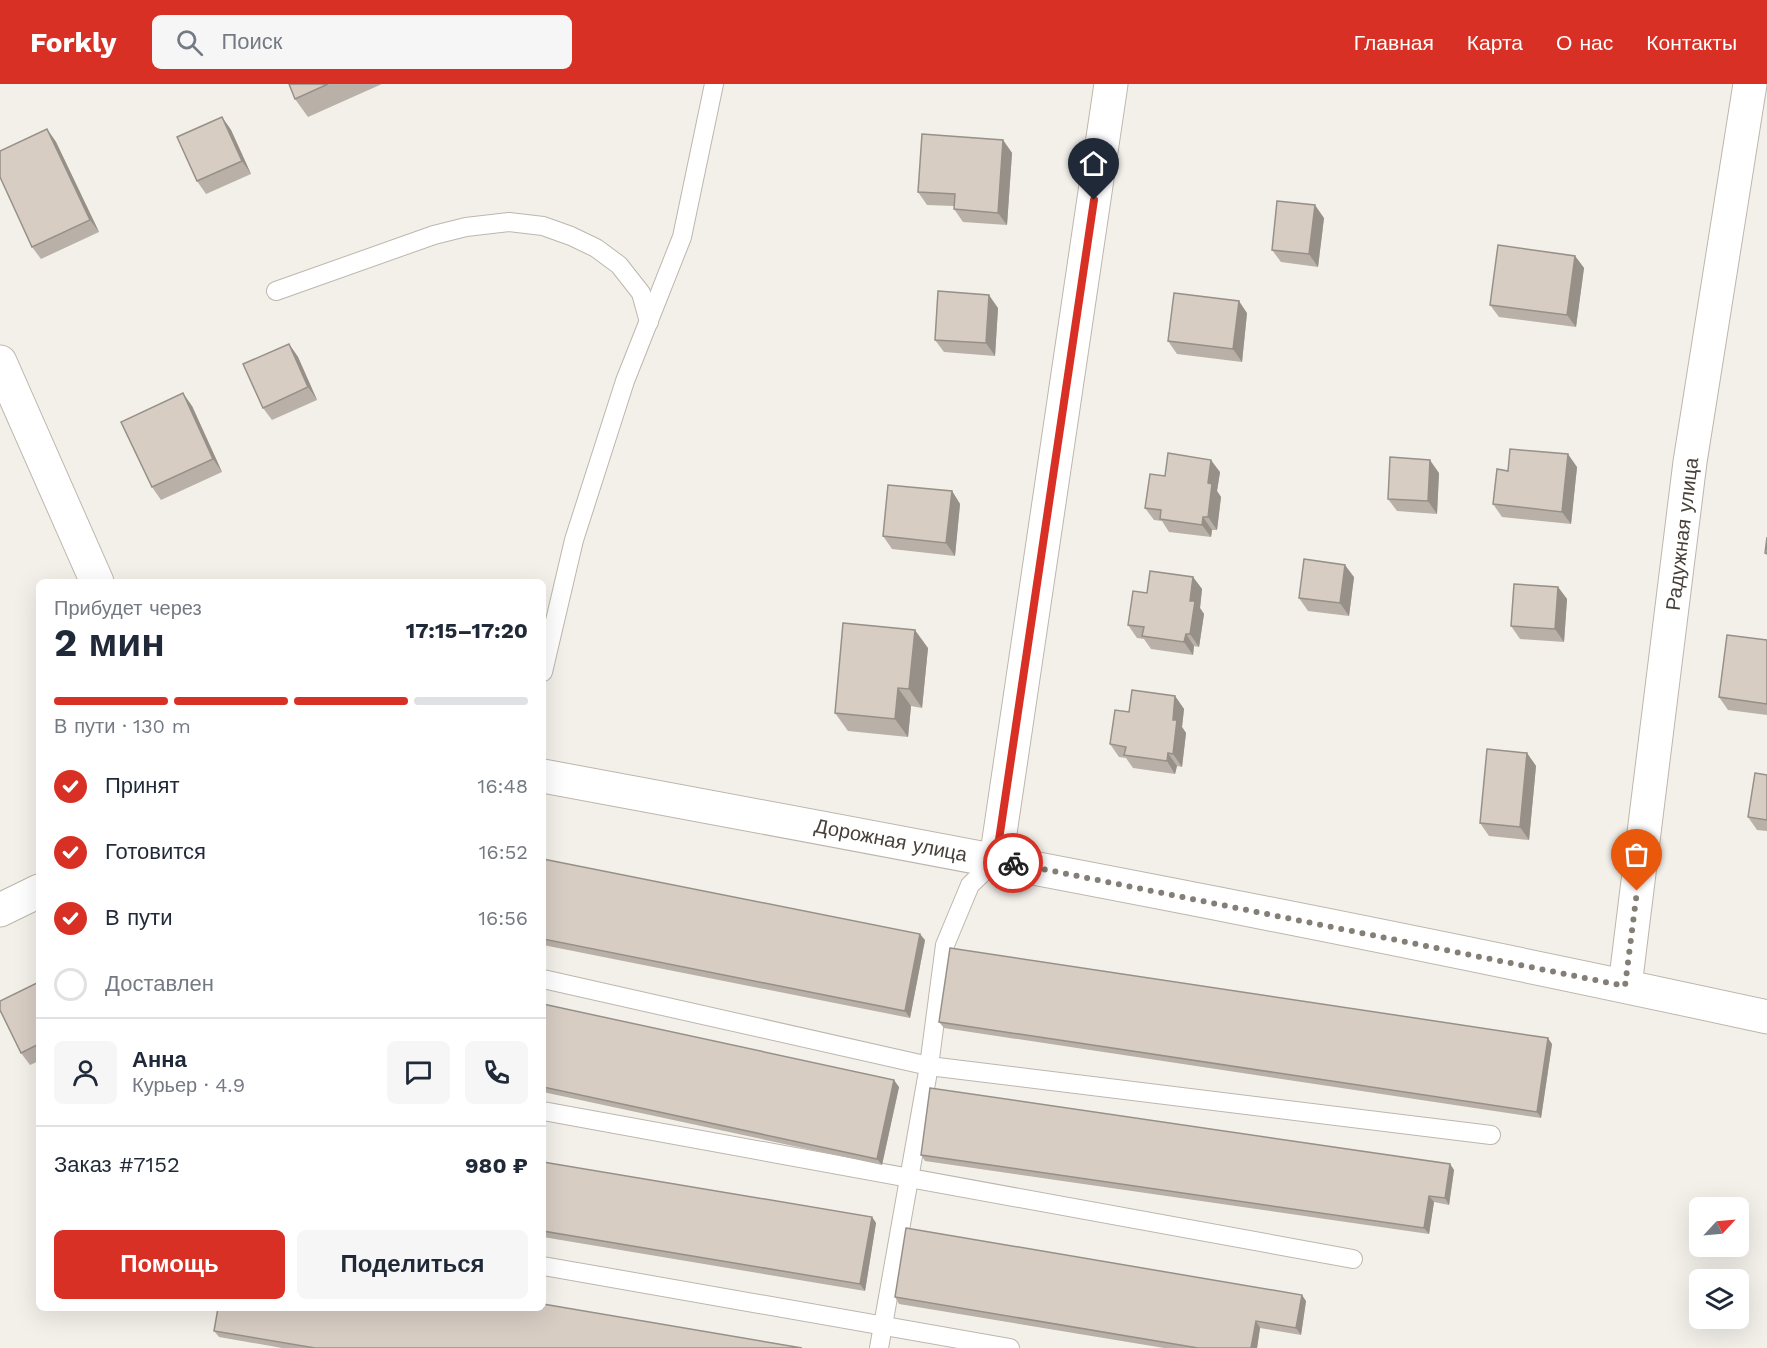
<!DOCTYPE html>
<html lang="ru">
<head>
<meta charset="utf-8">
<style>
	:root { --surface:#fff; --page:#f6f6f7; --text:#1f2937; --muted:#747a83; --line:#e0e1e3; --accent:#d93025 }
	body { margin:0; font-family:"Work Sans",sans-serif; background:var(--page); color:var(--text); height:100vh; display:flex; flex-direction:column; font-size:22px; white-space:nowrap }
	* { box-sizing:border-box; margin:0 }
	p { font-size:20px; color:var(--muted) }
	.icon { flex:none; width:33px; height:33px; fill:none; stroke:currentColor; stroke-width:2; stroke-linecap:round; stroke-linejoin:round }
	.map { position:relative; flex:1; overflow:hidden }
	.details { position:absolute; left:36px; top:495px; width:510px; height:732px; display:flex; flex-direction:column; background:var(--surface); border-radius:9px; box-shadow:0 6px 24px #0002 }
	.details>* { flex:none }
	.needle { width:39px; rotate:64deg }
	.fabs { position:absolute; left:1689px; top:1113px; display:grid; gap:12px }
	.fabs a { display:grid; place-items:center; width:60px; height:60px; border-radius:9px; background:var(--surface); box-shadow:0 6px 24px #0002; font-size:30px }
	.pin { position:absolute; display:grid; place-items:center; width:51px; height:51px; color:#fff; margin:-62px -26px; border-radius:50% 50% 50% 0; rotate:-45deg; box-shadow:0 0 6px #0007 }
	.pin .icon { rotate:45deg }
	.courier { position:absolute; display:grid; place-items:center; width:60px; height:60px; margin:-30px; border:4px solid #d93025; border-radius:50%; background:#fff; color:#222; box-shadow:0 2px 8px #0007 }
	.overview em { font-style:normal; font-weight:700 }
	.overview div { display:flex; flex-direction:column-reverse }
	.overview { display:flex; align-items:center; justify-content:space-between; height:102px; padding:0 18px }
	h1 { font-size:39px; font-weight:700; line-height:45px }
	.bar { display:grid; grid-template-columns:repeat(4,1fr); gap:9px 6px; align-content:center; height:72px; padding:0 18px }
	.bar i { height:8px; border-radius:4px; background:var(--line) }
	.bar .selected { background:var(--accent) }
	.bar p { grid-column:span 4 }
	.line { display:flex; align-items:center; gap:15px; padding:0 18px; border-top:2px solid var(--line) }
	.line div { flex:1 }
	.round { display:grid; place-items:center; flex:none; width:63px; height:63px; border-radius:9px; background:var(--page) }
	ol { padding:0 18px; list-style:none }
	li { display:flex; align-items:center; gap:18px; height:66px }
	li p { margin-inline-start:auto }
	li .icon { padding:6px; border-radius:50%; background:var(--accent); color:#fff; stroke-width:4 }
	li:last-child { color:var(--muted) }
	li i { width:33px; height:33px; border:3px solid var(--line); border-radius:50% }
	.action { display:flex; gap:12px; margin-top:auto; padding:12px 18px }
	.action a { flex:1; height:69px; border-radius:9px; background:var(--accent); color:#fff; font-size:24px; font-weight:700; line-height:69px; text-align:center }
	.action a+a { background:var(--page); color:var(--text) }
	header { display:flex; align-items:center; gap:36px; box-sizing:border-box; height:84px; padding:0 30px; background:var(--accent); color:#fff }
	header strong { font-size:28px }
	nav { display:flex; gap:33px; margin-inline-start:auto; font-size:21px }
	.search { width:420px; height:54px; background:var(--page); display:flex; align-items:center; gap:15px; box-sizing:border-box; padding:0 21px; border-radius:9px; color:var(--muted); font-size:22px }
	.map>svg:first-child { display:block }
	.lines { fill:none; stroke-linecap:round; stroke-linejoin:round }
	.lane-casing { stroke:#beb6ad; stroke-width:20 }
	.street-casing { stroke:#beb6ad; stroke-width:35 }
	.lane { stroke:#fff; stroke-width:18 }
	.street { stroke:#fff; stroke-width:33 }
	.wall { fill:#b9b0a8 }
	.shaded-wall { fill:#969088 }
	.building { fill:#d7cdc3; stroke:#969088; stroke-width:1.5 }
	.done { stroke:#837e76; stroke-width:6; stroke-dasharray:0 10.8 }
	.route { stroke:#d93025; stroke-width:8 }
	.labels { text-anchor:middle; dominant-baseline:central; stroke-width:5; stroke-linejoin:round; paint-order:stroke }
	.street-label { font-size:20px; fill:#474038; stroke:#fff }
</style>
</head>
<body>
<header>
<strong>Forkly</strong>
<div class="search"><svg class="icon" aria-label="search" viewBox="0 0 24 24"><circle cx="10" cy="10" r="6"/><path d="M15 15l6 6"/></svg>Поиск</div>
<nav><a>Главная</a><a>Карта</a><a>О нас</a><a>Контакты</a></nav>
</header>
<div class="map">
<svg width="1767" height="1264" viewBox="0 0 1767 1264">
	<rect width="100%" height="100%" fill="#f3f0ea"/>
	<g class="lines">
		<g class="lane-casing">
			<g id="lane">
				<polyline points="276,207 434,151 466,143 509,138 543,142 571,152 596,164 619,181 641,209 649,238"/>
				<polyline points="543,588 574,456 625,297 682,153 714,0"/>
				<polyline points="543,895 929,982 1491,1051"/>
				<polyline points="543,1027 1353,1175"/>
				<polyline points="543,1182 1010,1264"/>
				<polyline points="879,1264 929,982 945,861 970,801 996,776"/>
			</g>
		</g>
		<g class="street-casing">
			<g id="street">
				<polyline points="0,278 97,498"/>
				<path d="M543,692c409,76 818,152 1224,241"/>
				<polyline points="996,776 1111,0"/>
				<polyline points="0,826 39,807"/>
				<polyline points="1625,902 1690,378 1750,0"/>
			</g>
		</g>
		<use href="#lane" class="lane"/>
		<use href="#street" class="street"/>
	</g>
	<g class="wall">
		<polygon points="289,0 382,0 308,33 295,15"/>
		<polygon points="222,33 231,46 251,90 206,110 197,97"/>
		<polygon points="47,45 56,58 99,148 41,175 32,163"/>
		<polygon points="1003,56 1012,69 1007,141 963,138 954,125 954,122 927,121 918,108"/>
		<polygon points="1324,134 1318,183 1281,178 1272,166"/>
		<polygon points="1575,172 1584,184 1576,243 1499,233 1490,221"/>
		<polygon points="998,224 995,272 944,268 935,256"/>
		<polygon points="1247,229 1242,278 1177,270 1168,257"/>
		<polygon points="289,260 298,273 317,316 272,336 263,324"/>
		<polygon points="192,322 222,388 161,416 152,403"/>
		<polygon points="1577,383 1571,440 1502,433 1493,420 1508,387"/>
		<polygon points="1220,388 1217,407 1221,413 1217,446 1212,446 1211,453 1169,448 1162,437 1154,436 1145,424 1165,392"/>
		<polygon points="1439,389 1437,430 1397,427 1388,415"/>
		<polygon points="952,407 960,420 955,472 892,465 883,452"/>
		<polygon points="1193,493 1202,505 1200,524 1204,530 1199,563 1194,562 1193,571 1151,565 1144,555 1137,554 1128,541 1147,509"/>
		<polygon points="1354,493 1349,532 1308,527 1299,514"/>
		<polygon points="1558,503 1567,515 1564,558 1520,555 1511,542"/>
		<polygon points="1767,556 1767,631 1728,626 1719,613"/>
		<polygon points="928,564 922,624 911,622 908,653 848,647 835,629"/>
		<polygon points="1175,612 1184,625 1182,643 1186,649 1182,683 1177,682 1175,690 1133,684 1126,674 1119,673 1110,660 1129,628"/>
		<polygon points="1527,669 1536,682 1529,756 1489,752 1480,739"/>
		<polygon points="1767,691 1767,747 1757,746 1748,733"/>
		<polygon points="543,775 925,856 910,934 543,861"/>
		<polygon points="39,898 39,977 30,981 21,969"/>
		<polygon points="543,920 899,1003 882,1081 543,1008"/>
		<polygon points="939,938 1552,960 1541,1034 944,944"/>
		<polygon points="921,1071 1450,1080 1454,1086 1449,1121 1434,1118 1429,1150 925,1077"/>
		<polygon points="543,1078 872,1133 876,1139 865,1207 543,1153"/>
		<polygon points="895,1213 1306,1217 1301,1251 1260,1244 1257,1264 1164,1264 899,1220"/>
		<polygon points="214,1247 802,1264 282,1264 219,1253"/>
	</g>
	<g class="shaded-wall">
		<polygon points="222,33 231,46 251,90 242,77"/>
		<polygon points="47,45 56,58 99,148 90,136"/>
		<polygon points="1003,56 1012,69 1007,141 998,129"/>
		<polygon points="1315,121 1324,134 1318,183 1309,170"/>
		<polygon points="1575,172 1584,184 1576,243 1567,231"/>
		<polygon points="989,211 998,224 995,272 986,259"/>
		<polygon points="1239,217 1247,229 1242,278 1233,265"/>
		<polygon points="289,260 298,273 317,316 308,303"/>
		<polygon points="183,309 192,322 222,388 213,375"/>
		<polygon points="1568,370 1577,383 1571,440 1562,428"/>
		<polygon points="1211,376 1220,388 1217,407 1221,413 1217,446 1208,433 1208,399"/>
		<polygon points="1430,376 1439,389 1437,430 1428,417"/>
		<polygon points="952,407 960,420 955,472 946,459"/>
		<polygon points="1203,433 1212,446 1211,453 1202,441"/>
		<polygon points="1345,481 1354,493 1349,532 1340,519"/>
		<polygon points="1193,493 1202,505 1200,524 1204,530 1199,563 1190,550 1190,517"/>
		<polygon points="1558,503 1567,515 1564,558 1555,545"/>
		<polygon points="915,546 928,564 922,624 909,605"/>
		<polygon points="1186,550 1194,562 1193,571 1184,558"/>
		<polygon points="898,604 911,622 908,653 895,635"/>
		<polygon points="1175,612 1184,625 1182,643 1186,649 1182,683 1173,670 1173,636"/>
		<polygon points="1168,669 1177,682 1175,690 1167,677"/>
		<polygon points="1527,669 1536,682 1529,756 1520,743"/>
		<polygon points="920,850 925,856 910,934 905,927"/>
		<polygon points="1548,954 1552,960 1541,1034 1537,1028"/>
		<polygon points="894,996 899,1003 882,1081 877,1075"/>
		<polygon points="1450,1080 1454,1086 1449,1121 1445,1114"/>
		<polygon points="1429,1112 1434,1118 1429,1150 1424,1144"/>
		<polygon points="872,1133 876,1139 865,1207 860,1200"/>
		<polygon points="1302,1211 1306,1217 1301,1251 1296,1244"/>
		<polygon points="1256,1237 1260,1244 1257,1264 1251,1264"/>
	</g>
	<g class="building">
		<polygon points="289,0 328,0 295,15"/>
		<polygon points="222,33 242,77 197,97 177,53"/>
		<polygon points="47,45 90,136 32,163 0,93 0,67"/>
		<polygon points="922,50 1003,56 998,129 954,125 955,110 918,108"/>
		<polygon points="1277,117 1315,121 1309,170 1272,166"/>
		<polygon points="1498,161 1575,172 1567,231 1490,221"/>
		<polygon points="938,207 989,211 986,259 935,256"/>
		<polygon points="1174,209 1239,217 1233,265 1168,257"/>
		<polygon points="289,260 308,303 263,324 243,280"/>
		<polygon points="183,309 213,375 152,403 121,338"/>
		<polygon points="1510,365 1568,370 1562,428 1493,420 1497,385 1508,387"/>
		<polygon points="1168,369 1211,376 1208,399 1212,400 1208,433 1203,433 1202,441 1160,435 1161,426 1145,424 1150,390 1165,392"/>
		<polygon points="1390,373 1430,376 1428,417 1388,415"/>
		<polygon points="888,401 952,407 946,459 883,452"/>
		<polygon points="1767,453 1767,470 1765,469"/>
		<polygon points="1304,475 1345,481 1340,519 1299,514"/>
		<polygon points="1150,487 1193,493 1190,517 1195,517 1190,550 1186,550 1184,558 1142,552 1144,543 1128,541 1133,507 1147,509"/>
		<polygon points="1514,500 1558,503 1555,545 1511,542"/>
		<polygon points="843,539 915,546 909,605 898,604 895,635 835,629"/>
		<polygon points="1727,551 1767,556 1767,620 1719,613"/>
		<polygon points="1132,606 1175,612 1173,636 1177,636 1173,670 1168,669 1167,677 1124,671 1126,663 1110,660 1115,626 1129,628"/>
		<polygon points="1487,665 1527,669 1520,743 1480,739"/>
		<polygon points="1755,689 1767,691 1767,736 1748,733"/>
		<polygon points="543,775 920,850 905,927 543,855"/>
		<polygon points="950,864 1548,954 1537,1028 939,938"/>
		<polygon points="39,898 39,960 21,969 0,926 0,917"/>
		<polygon points="543,920 894,996 877,1075 543,1003"/>
		<polygon points="930,1004 1450,1080 1445,1114 1429,1112 1424,1144 921,1071"/>
		<polygon points="543,1078 872,1133 860,1200 543,1147"/>
		<polygon points="906,1144 1302,1211 1296,1244 1256,1237 1251,1264 1198,1264 895,1213"/>
		<polygon points="543,1220 802,1264 315,1264 214,1247 218,1224 543,1224"/>
	</g>
	<g class="lines">
		<polyline class="done" points="1013,779 1625,902 1637,807"/>
		<polyline class="route" points="1013,779 996,776 1094,116"/>
	</g>
	<g class="labels">
		<g class="street-label">
			<text transform="translate(1682 450) rotate(-83)">Радужная улица</text>
			<text transform="translate(891 756) rotate(11)">Дорожная улица</text>
		</g>
	</g>
</svg>
<div class="fabs">
<a><svg class="needle" viewBox="-14 -14 28 28"><path d="M0-13l5 13h-10z" fill="#e53935"/><path d="M0 13l5-13h-10z" fill="#747a83"/></svg></a>
<a><svg class="icon" aria-label="layers" viewBox="0 0 24 24"><path d="M12 4l9 5-9 5-9-5zM3 14l9 5 9-5"/></svg></a>
</div>
<div class="pin" style="left:1637px;top:807px;background:#ea580c"><svg class="icon" aria-label="bag" viewBox="0 0 24 24"><path d="M5 8h14l-1 12H6zM9 8a3 3 0 0 1 6 0"/></svg></div>
<div class="pin" style="left:1094px;top:116px;background:#1f2937"><svg class="icon" aria-label="home" viewBox="0 0 24 24"><path d="M3 11l9-7 9 7M6 9v11h12V9"/></svg></div>
<div class="courier" style="left:1013px;top:779px"><svg class="icon" aria-label="bike" viewBox="0 0 24 24"><circle cx="6" cy="16" r="4"/><circle cx="18" cy="16" r="4"/><path d="M6 16l4-8h5l3 8M10 8l3 8H6M13 5h3"/></svg></div>
<section class="details">
<div class="overview"><div><h1>2 мин</h1><p>Прибудет через</p></div><em>17:15–17:20</em></div>
<div class="bar"><i class="selected"></i><i class="selected"></i><i class="selected"></i><i></i><p>В пути · 130 m</p></div>
<ol>
<li><svg class="icon" aria-label="check" viewBox="0 0 24 24"><path d="M5 12l5 5 9-10"/></svg>Принят<p>16:48</p></li>
<li><svg class="icon" aria-label="check" viewBox="0 0 24 24"><path d="M5 12l5 5 9-10"/></svg>Готовится<p>16:52</p></li>
<li><svg class="icon" aria-label="check" viewBox="0 0 24 24"><path d="M5 12l5 5 9-10"/></svg>В пути<p>16:56</p></li>
<li><i></i>Доставлен</li>
</ol>
<div class="line" style="height:108px"><a class="round"><svg class="icon" aria-label="person" viewBox="0 0 24 24"><circle cx="12" cy="8" r="4"/><path d="M4 21q1-7 8-7t8 7"/></svg></a><div><b>Анна</b><p>Курьер · 4.9</p></div><a class="round"><svg class="icon" aria-label="chat" viewBox="0 0 24 24"><path d="M4 5h16v11H9l-5 4z"/></svg></a><a class="round"><svg class="icon" aria-label="phone" viewBox="0 0 24 24"><path d="M5 4h4l2 5-3 2q2 4 5 5l2-3 5 2v4C11 20 4 13 5 4z"/></svg></a></div>
<div class="line" style="height:78px"><div>Заказ #7152</div><b>980 ₽</b></div>
<div class="action"><a>Помощь</a><a>Поделиться</a></div>
</section>
</div>
</body>
</html>
